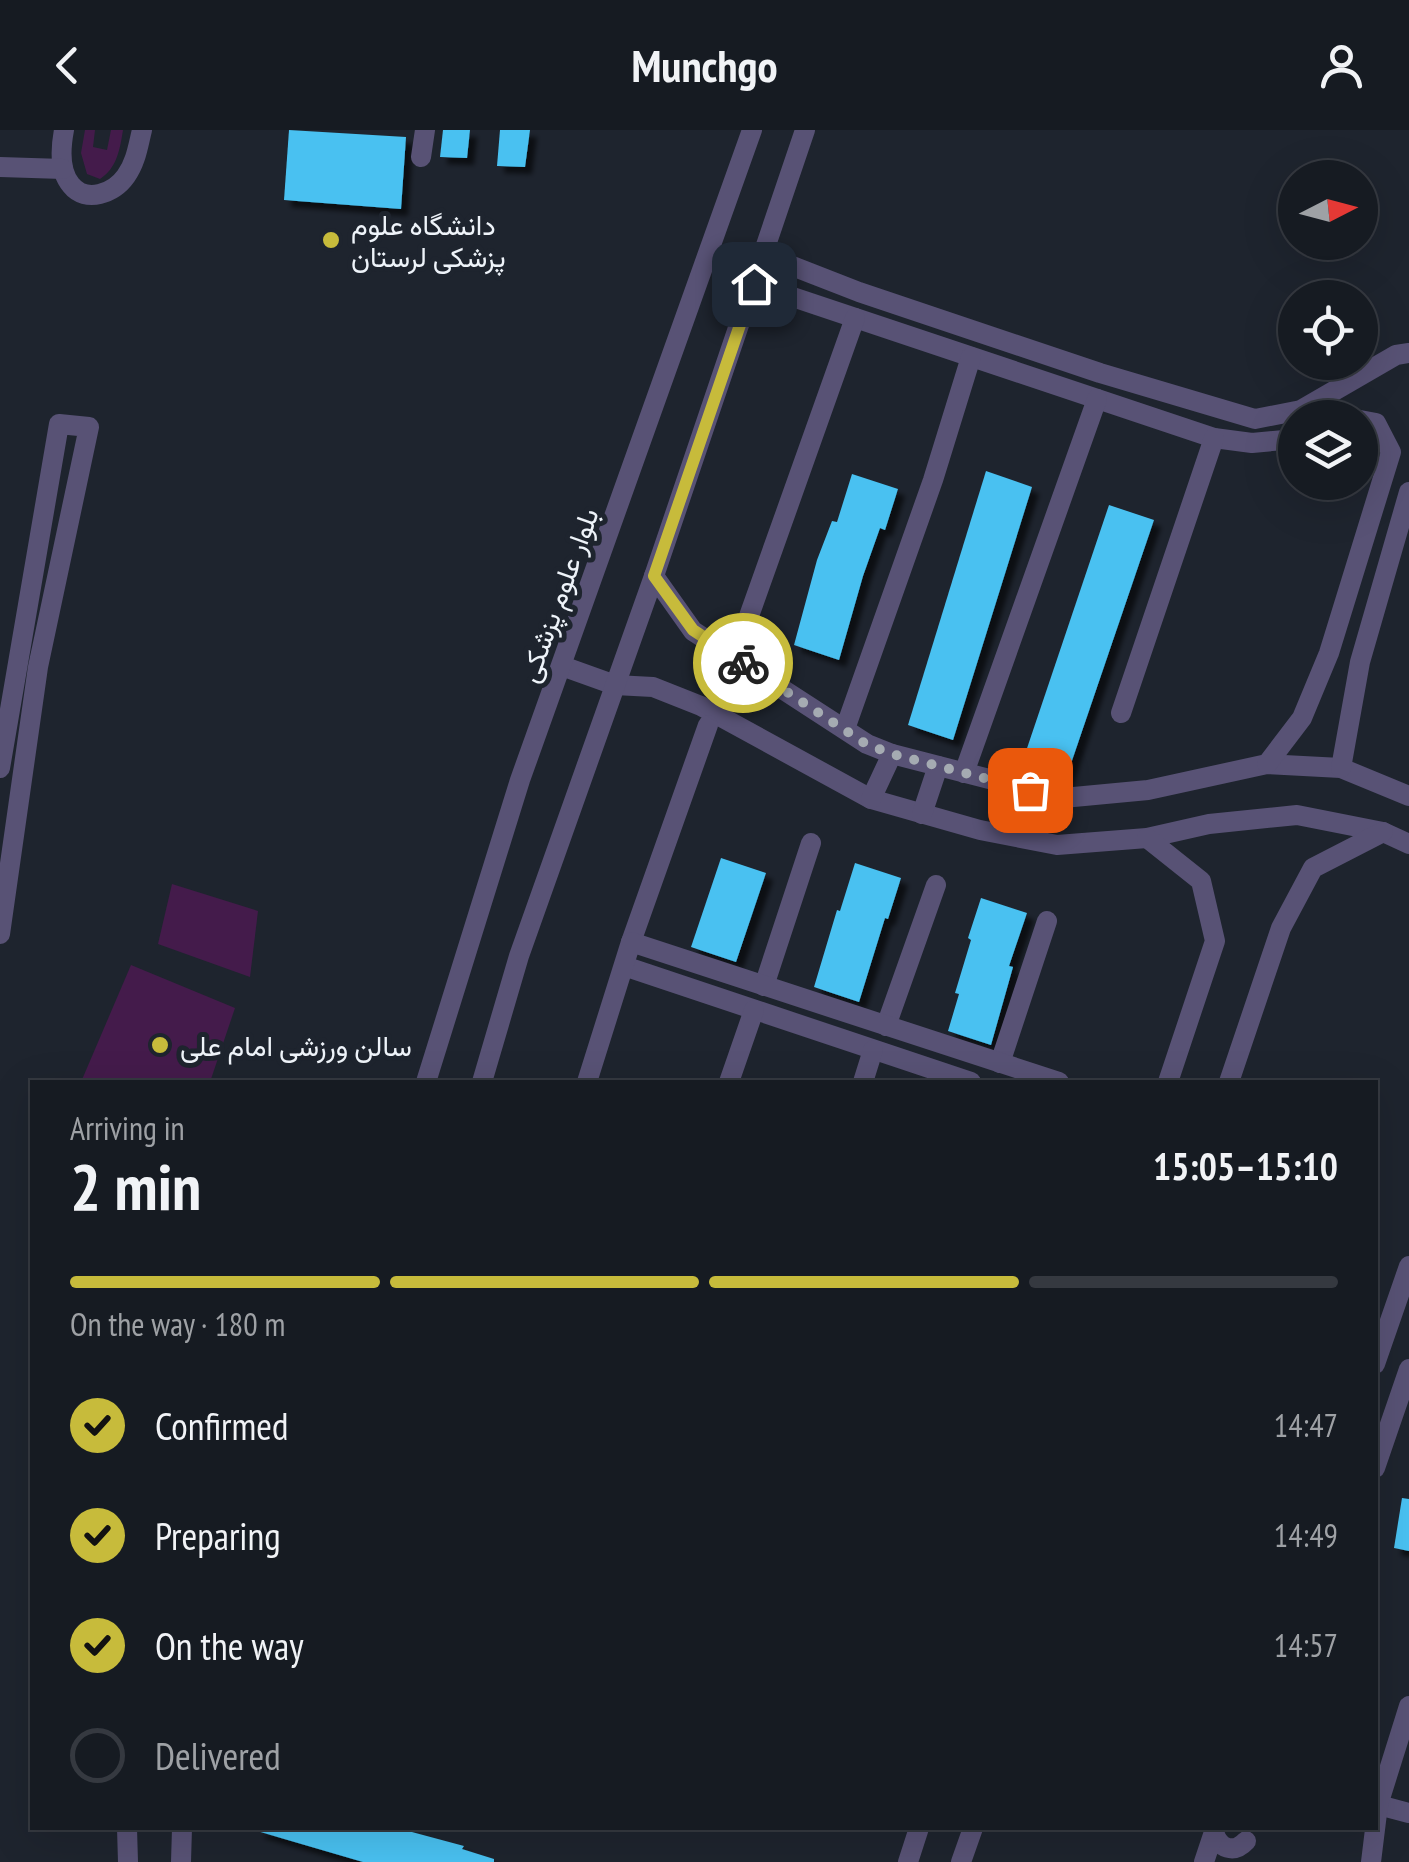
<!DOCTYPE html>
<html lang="en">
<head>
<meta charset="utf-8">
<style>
	:root { --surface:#161b22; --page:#23282f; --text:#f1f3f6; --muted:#9ea1a5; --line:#353940; --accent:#c7bb3b }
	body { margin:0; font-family:"PT Sans Narrow",Vazirmatn,sans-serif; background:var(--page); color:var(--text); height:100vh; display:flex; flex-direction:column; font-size:38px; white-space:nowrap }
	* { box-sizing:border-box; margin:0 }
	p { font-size:32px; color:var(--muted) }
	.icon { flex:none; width:55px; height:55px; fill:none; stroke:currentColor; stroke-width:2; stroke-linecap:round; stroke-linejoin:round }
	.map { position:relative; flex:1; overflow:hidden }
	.details { position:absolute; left:30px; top:950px; width:1348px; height:750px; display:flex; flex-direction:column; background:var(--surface); border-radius:0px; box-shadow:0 10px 40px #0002,0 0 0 2px var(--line) }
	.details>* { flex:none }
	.needle { width:65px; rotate:84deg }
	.tools { position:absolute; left:1278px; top:30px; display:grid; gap:20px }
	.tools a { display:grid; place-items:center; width:100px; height:100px; border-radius:50%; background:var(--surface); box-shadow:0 10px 40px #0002,0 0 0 2px var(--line); font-size:50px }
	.pin { position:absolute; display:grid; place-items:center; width:85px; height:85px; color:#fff; margin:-42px; border-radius:20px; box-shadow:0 5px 15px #0006 }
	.courier { position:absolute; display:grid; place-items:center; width:100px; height:100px; margin:-50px; border:8px solid #c7bb3b; border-radius:50%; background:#fff; color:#222; box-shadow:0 2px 12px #0007 }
	.overview em { font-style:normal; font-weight:700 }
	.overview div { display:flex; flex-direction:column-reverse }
	.overview { display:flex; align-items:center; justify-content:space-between; height:170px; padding:0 40px }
	h1 { font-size:65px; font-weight:700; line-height:75px }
	.bar { display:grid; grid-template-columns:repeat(4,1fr); gap:15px 10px; align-content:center; height:120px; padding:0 40px }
	.bar i { height:12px; border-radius:8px; background:var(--line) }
	.bar .active { background:var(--accent) }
	.bar p { grid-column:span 4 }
	ol { padding:0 40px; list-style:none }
	li { display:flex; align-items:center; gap:30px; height:110px }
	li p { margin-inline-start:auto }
	li .icon { padding:10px; border-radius:50%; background:var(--accent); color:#111; stroke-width:4 }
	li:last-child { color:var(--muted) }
	li i { width:55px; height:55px; border:5px solid var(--line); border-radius:50% }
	header { display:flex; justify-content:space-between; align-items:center; height:130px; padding:0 40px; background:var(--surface); font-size:45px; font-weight:700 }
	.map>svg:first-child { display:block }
	.green { fill:#441b4b }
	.building { fill:#48c1f1; filter:url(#shadow) }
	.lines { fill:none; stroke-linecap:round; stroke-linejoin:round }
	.minor { stroke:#585275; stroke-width:20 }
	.done { stroke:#a5abb2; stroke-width:10; stroke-dasharray:0 18 }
	.route { stroke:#c7bb3b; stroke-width:12 }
	.poi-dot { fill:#c7bb3b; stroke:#1e242e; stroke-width:4 }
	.labels { text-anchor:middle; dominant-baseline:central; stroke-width:10; stroke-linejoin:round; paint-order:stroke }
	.poi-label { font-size:28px; fill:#eef3f9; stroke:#1e242e; text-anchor:start }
	.street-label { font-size:28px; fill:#eef3f9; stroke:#1e242e }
</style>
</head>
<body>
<header><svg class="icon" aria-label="back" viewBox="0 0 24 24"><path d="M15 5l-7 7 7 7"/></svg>Munchgo<svg class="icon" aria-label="person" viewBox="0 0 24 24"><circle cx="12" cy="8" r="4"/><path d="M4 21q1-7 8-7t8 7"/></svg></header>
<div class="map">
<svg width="1409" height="1732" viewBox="0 0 1409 1732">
	<defs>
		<filter id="shadow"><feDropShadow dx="7" dy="7" stdDeviation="2.5" flood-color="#0009"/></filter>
	</defs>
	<rect width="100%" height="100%" fill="#1e242e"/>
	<g class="green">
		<path d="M85,0h10l-2,17 14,3 4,-20h12c-3,19 -6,38 -23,49l-13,-5 -6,-21z"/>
		<polygon points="172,754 258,781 250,847 158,814"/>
		<polygon points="131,835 235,878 210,952 81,952"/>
	</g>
	<g class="building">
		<polygon points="289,0 406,7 401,79 284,70"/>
		<polygon points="443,0 470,0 467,28 440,27"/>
		<polygon points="500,0 530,0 525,37 497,36"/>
		<polygon points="986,341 1032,357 953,610 908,595"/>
		<polygon points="852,344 898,359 885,400 880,398 863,446 839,530 794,515 817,430 832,391 837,392"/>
		<polygon points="1109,375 1154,390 1064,654 1019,642"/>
		<polygon points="721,728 766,743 736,832 691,817"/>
		<polygon points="855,733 901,748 888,789 885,788 859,872 814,857 837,780 840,781"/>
		<polygon points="981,768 1027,783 1009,836 1013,837 991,915 948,901 959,864 955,863 971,810 968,808"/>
		<polygon points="1402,1368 1409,1369 1409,1421 1394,1418"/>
		<polygon points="258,1698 397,1698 464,1716 462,1719 494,1729 494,1732 363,1732 257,1701"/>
	</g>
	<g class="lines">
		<g class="minor">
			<path d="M64,0c-3,16 -5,41 7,55 15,19 43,8 55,-9 10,-14 12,-30 16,-46"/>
			<polyline points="421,27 425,0"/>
			<polyline points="0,37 63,39"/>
			<polyline points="764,125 859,162 1100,243 1255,289 1301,280 1396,225 1409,223"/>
			<polyline points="754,154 1214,308 1252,313 1295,309"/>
			<polyline points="654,446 693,501 867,614 892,624 1063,668 1148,660 1267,634 1341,638 1409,666"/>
			<polyline points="749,486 855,188"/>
			<polyline points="562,536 615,555 653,557 701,576 871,669 980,700 1057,715 1147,708 1209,694 1297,685 1383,702 1409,714"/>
			<polyline points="1121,583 1214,308"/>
			<polyline points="845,599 933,350 971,227"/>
			<polyline points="1267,634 1302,588 1329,523 1391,322 1376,293 1360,290"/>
			<polyline points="0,638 59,294 89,297 38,537 0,804"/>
			<polyline points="1341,638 1360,532 1409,362"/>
			<polyline points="964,643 1097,269"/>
			<polyline points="871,669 892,624"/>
			<polyline points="922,684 938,636"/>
			<polyline points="1147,708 1201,751 1215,811 1168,952"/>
			<polyline points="631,812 708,595"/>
			<polyline points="624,836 971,952"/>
			<polyline points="764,856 811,713"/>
			<polyline points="886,896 936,755"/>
			<polyline points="1000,933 1047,791"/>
			<polyline points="426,952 520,650 752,0"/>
			<polyline points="482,952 519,826 654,446 805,0"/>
			<polyline points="587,952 631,812 1059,952"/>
			<polyline points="729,952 754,880"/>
			<polyline points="863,952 873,920"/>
			<polyline points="1229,952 1281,798 1313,738 1383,702"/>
			<polyline points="1375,1234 1409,1136"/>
			<polyline points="1375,1338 1409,1239"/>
			<polyline points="1375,1674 1409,1683"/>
			<polyline points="127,1698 128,1732"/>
			<path d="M1214,1702c5,17 20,22 32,9"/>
			<polyline points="181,1732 182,1698"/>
			<polyline points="908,1732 919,1698"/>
			<polyline points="961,1732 973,1698"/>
			<polyline points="1204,1732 1215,1699"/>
			<polyline points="1371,1732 1378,1675 1409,1576"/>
		</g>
	</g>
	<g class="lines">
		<polyline class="done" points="743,533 866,614 892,624 1030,660"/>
		<polyline class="route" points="743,533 693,500 654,446 754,154"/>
	</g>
	<g class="poi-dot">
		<circle cx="331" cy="110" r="10"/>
		<circle cx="160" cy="915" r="10"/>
	</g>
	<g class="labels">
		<g class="poi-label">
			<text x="351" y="94">دانشگاه علوم<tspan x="351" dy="32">پزشکی لرستان</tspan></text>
			<text x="180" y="915">سالن ورزشی امام علی</text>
		</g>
		<g class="street-label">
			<text transform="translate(558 465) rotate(-70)">بلوار علوم پزشکی</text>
		</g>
	</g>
</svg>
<div class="tools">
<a><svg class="needle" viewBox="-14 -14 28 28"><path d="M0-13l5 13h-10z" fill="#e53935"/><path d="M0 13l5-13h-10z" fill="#9ea1a5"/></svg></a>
<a><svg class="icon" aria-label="locate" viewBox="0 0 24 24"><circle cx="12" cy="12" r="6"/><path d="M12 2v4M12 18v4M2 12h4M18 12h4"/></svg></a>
<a><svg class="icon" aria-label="layers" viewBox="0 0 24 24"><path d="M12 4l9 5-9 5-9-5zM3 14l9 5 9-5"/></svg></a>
</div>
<div class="pin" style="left:1030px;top:660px;background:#ea580c"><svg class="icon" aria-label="bag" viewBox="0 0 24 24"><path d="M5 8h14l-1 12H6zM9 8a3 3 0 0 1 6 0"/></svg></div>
<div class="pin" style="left:754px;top:154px;background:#1f2937"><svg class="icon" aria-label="home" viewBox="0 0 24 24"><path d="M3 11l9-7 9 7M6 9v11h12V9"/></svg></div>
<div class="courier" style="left:743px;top:533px"><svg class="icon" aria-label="bike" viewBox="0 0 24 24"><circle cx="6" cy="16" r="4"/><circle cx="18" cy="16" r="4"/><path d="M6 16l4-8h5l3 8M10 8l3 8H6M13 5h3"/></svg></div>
<section class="details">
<div class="overview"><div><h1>2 min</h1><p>Arriving in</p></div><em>15:05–15:10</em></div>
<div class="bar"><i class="active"></i><i class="active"></i><i class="active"></i><i></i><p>On the way · 180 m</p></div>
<ol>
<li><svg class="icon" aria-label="check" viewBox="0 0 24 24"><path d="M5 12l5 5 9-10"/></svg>Confirmed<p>14:47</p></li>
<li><svg class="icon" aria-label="check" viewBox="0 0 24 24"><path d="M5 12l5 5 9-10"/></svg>Preparing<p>14:49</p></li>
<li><svg class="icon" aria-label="check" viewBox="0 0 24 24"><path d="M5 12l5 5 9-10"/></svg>On the way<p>14:57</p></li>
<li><i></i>Delivered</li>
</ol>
</section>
</div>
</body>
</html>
